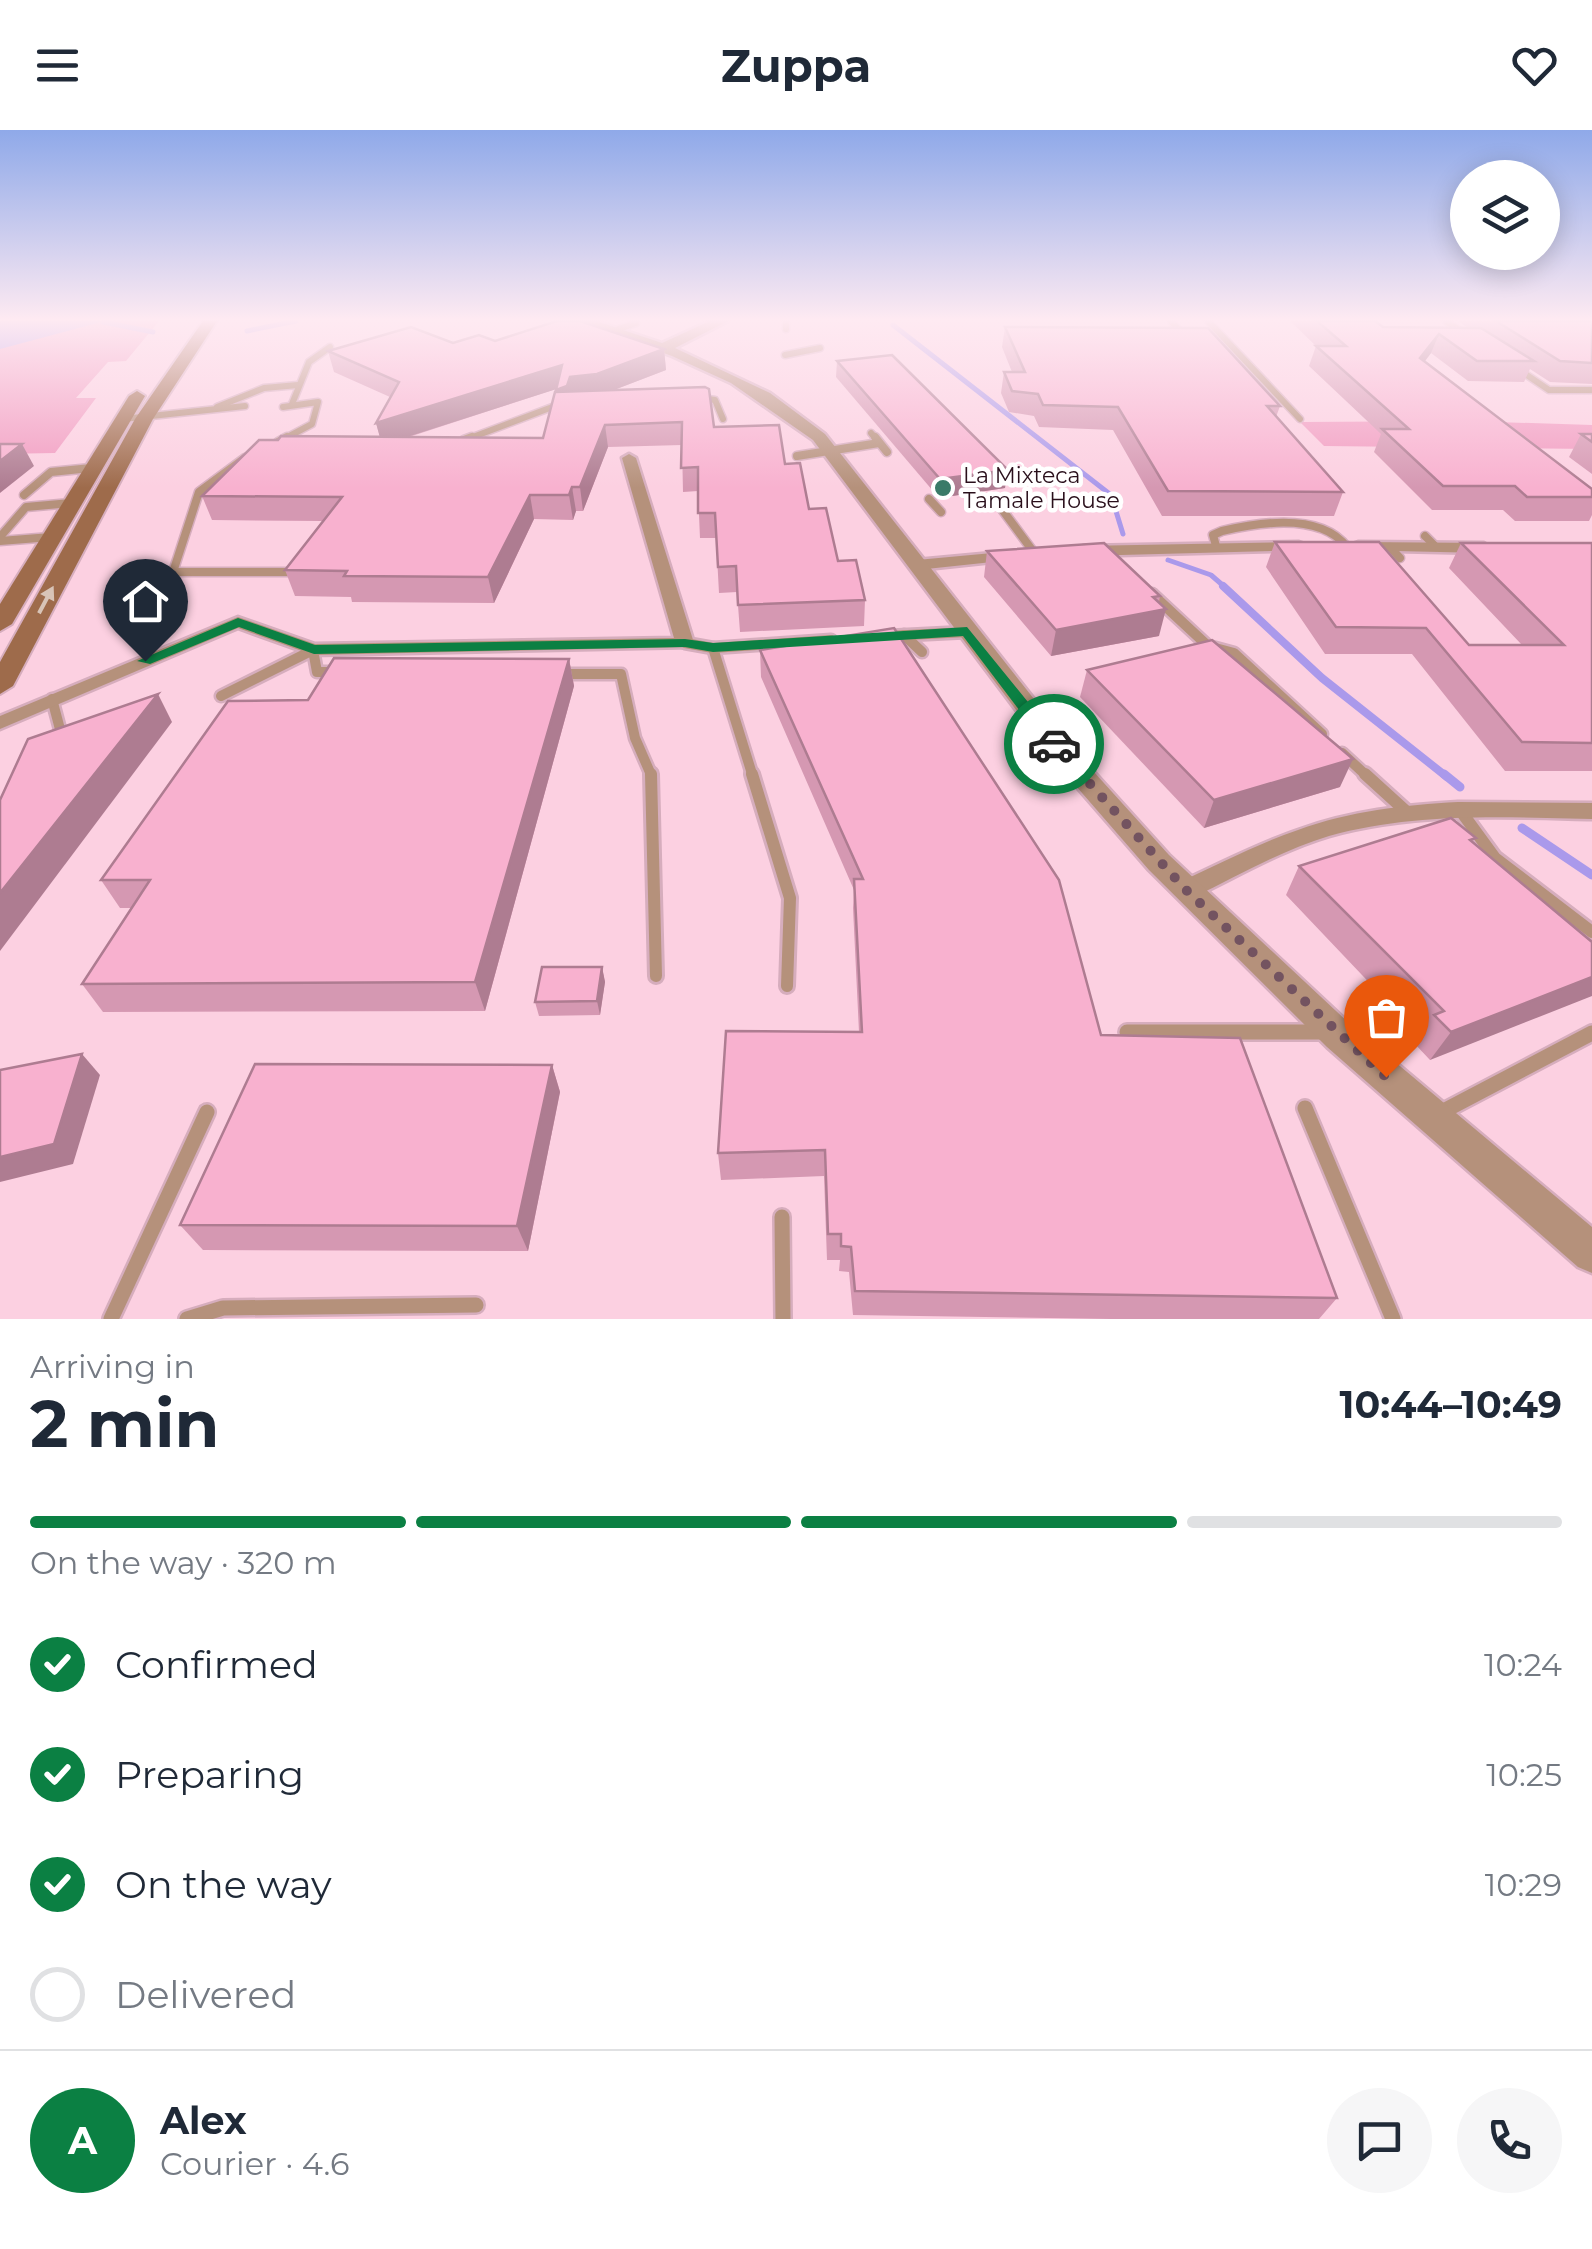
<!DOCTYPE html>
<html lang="en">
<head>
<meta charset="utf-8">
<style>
	:root { --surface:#fff; --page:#f6f6f7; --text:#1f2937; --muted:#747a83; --line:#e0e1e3; --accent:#0b8043 }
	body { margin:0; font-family:Montserrat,sans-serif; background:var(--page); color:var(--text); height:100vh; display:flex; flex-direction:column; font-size:38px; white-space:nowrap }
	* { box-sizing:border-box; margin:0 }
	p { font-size:32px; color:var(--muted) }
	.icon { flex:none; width:55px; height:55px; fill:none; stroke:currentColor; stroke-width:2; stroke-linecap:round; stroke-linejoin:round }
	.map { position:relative; height:1189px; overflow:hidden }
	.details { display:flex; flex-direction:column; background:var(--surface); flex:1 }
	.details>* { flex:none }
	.controls { position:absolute; left:1450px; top:30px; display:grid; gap:20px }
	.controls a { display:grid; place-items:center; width:110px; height:110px; border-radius:50%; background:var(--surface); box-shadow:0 5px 25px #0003; font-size:50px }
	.pin { position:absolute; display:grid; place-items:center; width:85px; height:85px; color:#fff; margin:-102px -42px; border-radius:50% 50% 50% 0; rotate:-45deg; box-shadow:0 0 10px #0007 }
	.pin .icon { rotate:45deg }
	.courier { position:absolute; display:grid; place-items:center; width:100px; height:100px; margin:-50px; border:8px solid #0b8043; border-radius:50%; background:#fff; color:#222; box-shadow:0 2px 12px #0007 }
	.headline em { font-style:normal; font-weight:700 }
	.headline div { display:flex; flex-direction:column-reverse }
	.headline { display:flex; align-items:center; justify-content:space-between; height:170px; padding:0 30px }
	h1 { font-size:65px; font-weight:700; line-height:75px }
	.bar { display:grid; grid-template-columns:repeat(4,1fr); gap:15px 10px; align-content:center; height:120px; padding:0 30px }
	.bar i { height:12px; border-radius:8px; background:var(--line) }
	.bar .active { background:var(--accent) }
	.bar p { grid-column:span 4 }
	.line { display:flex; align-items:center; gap:25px; padding:0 30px; border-top:2px solid var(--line) }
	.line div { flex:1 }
	.round { display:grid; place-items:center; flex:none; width:105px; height:105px; border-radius:52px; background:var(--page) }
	ol { padding:0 30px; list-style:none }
	li { display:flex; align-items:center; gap:30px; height:110px }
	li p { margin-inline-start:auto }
	li .icon { padding:10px; border-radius:50%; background:var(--accent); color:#fff; stroke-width:4 }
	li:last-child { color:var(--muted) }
	li i { width:55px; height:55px; border:5px solid var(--line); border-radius:50% }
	header { display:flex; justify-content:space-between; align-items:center; height:130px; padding:0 30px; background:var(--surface); font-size:45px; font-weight:700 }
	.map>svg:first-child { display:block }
	.green { fill:#f19bc0 }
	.water { fill:#aa99eb }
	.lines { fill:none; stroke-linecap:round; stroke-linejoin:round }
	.stream-far2 { stroke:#aa99eb; stroke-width:5 }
	.stream-far1 { stroke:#aa99eb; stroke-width:8 }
	.stream { stroke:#aa99eb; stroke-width:9 }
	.service-far4-casing { stroke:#d6adbd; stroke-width:9 }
	.service-far3-casing { stroke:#d6adbd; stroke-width:11 }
	.service-far2-casing { stroke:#d6adbd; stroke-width:15 }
	.service-far1-casing { stroke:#d6adbd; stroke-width:18 }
	.service-casing { stroke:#d6adbd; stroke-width:20 }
	.minor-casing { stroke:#d6adbd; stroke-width:5 }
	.tertiary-casing { stroke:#d6adbd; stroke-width:5 }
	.secondary-casing { stroke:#d6adbd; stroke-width:4 }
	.service-far4 { stroke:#b5917b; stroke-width:6 }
	.service-far3 { stroke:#b5917b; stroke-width:8 }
	.service-far2 { stroke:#b5917b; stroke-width:10 }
	.service-far1 { stroke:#b5917b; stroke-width:12 }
	.service { stroke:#b5917b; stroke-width:15 }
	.minor { fill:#b5917b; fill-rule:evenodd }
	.tertiary { fill:#b5917b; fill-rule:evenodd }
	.secondary { fill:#9e6b4b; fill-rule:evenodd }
	.wall { fill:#d598b2; fill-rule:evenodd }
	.shaded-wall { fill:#ae7c91 }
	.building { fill:#f8b1cf; stroke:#ae7c91; stroke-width:2.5 }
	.oneway { fill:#d8c4b7 }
	.route { fill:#0b8043 }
	.done { stroke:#735360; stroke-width:10; stroke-dasharray:0 18 }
	.poi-dot { fill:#3a7a68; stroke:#fff; stroke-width:4 }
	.labels { text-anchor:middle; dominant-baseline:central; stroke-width:9; stroke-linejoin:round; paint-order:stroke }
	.far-poi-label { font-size:22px; fill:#290f1b; stroke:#fff; text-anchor:start }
</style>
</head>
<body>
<header><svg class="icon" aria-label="menu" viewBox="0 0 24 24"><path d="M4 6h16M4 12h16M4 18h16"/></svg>Zuppa<svg class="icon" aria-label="heart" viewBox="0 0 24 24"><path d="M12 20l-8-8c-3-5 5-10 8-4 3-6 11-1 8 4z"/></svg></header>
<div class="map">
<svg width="1592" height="1189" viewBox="0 0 1592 1189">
	<rect width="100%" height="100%" fill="#fcd0e1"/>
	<g class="green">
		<polygon points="0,191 159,191 126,231 108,232 76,268 96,268 55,323 0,324"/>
		<polygon points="1467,291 1592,295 1592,319 1324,316 1300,292"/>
	</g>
	<polygon class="water" points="0,191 105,191 0,219"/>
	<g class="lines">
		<g class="stream-far2">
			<polyline points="103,192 153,202"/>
			<polyline points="893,195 1111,365 1123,404"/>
			<polyline points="247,201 296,191"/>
			<polyline points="1168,430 1211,445 1226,458"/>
		</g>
		<polyline class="stream-far1" points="1223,456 1322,548 1447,647"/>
		<g class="stream">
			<polyline points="1444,644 1460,657"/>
			<polyline points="1522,698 1592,745"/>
		</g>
		<g class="service-far4-casing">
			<g id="service-far4">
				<polyline points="786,191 786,199"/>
				<polyline points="1171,191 1183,205"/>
				<polyline points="1208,191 1300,289"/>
				<polyline points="1446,191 1466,205"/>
				<polyline points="613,201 636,193"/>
				<polyline points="785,225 820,218"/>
				<polyline points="1518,239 1549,260 1592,260"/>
				<polyline points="702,268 715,270 723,289"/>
				<polyline points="292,274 309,232 330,217"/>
				<polyline points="217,277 264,258 298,255"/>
				<polyline points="123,289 245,276"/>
				<polyline points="871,303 877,310"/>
				<polyline points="282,310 312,294 318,272 283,277"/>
				<polyline points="465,310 555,276"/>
			</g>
		</g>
		<g class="service-far3-casing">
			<g id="service-far3">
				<polyline points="875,307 887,322"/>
				<polyline points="464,310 472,307"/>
				<polyline points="278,312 287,307"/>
				<polyline points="797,326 879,313"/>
				<polyline points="245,328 199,362 173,442 296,442"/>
				<polyline points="24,365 51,342 91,338"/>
				<polyline points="929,369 941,382"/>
				<polyline points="998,374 1035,424"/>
				<polyline points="1425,406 1436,417"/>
				<polyline points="0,407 26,377 71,373"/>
				<polyline points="0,411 51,407"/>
				<path d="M1216,416l-3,-11 9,-4c38,-9 99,-18 125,16"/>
				<polyline points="1390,417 1400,428"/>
			</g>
		</g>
		<g class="service-far2-casing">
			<g id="service-far2">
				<polyline points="1152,464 1208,516 1234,523 1322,604"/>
				<polyline points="904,505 922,522"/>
				<polyline points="888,506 967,502"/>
				<polyline points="685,513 713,518"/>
				<polyline points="562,544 621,544 635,608 652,647"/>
				<polyline points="221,566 313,520 317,542 335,542"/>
				<polyline points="52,569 61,603 57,607"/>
				<polyline points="1342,623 1368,647"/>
				<polyline points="753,647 713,518 831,510"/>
			</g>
		</g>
		<g class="service-far1-casing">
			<g id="service-far1">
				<polyline points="651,644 656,846"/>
				<polyline points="752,644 790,768 787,856"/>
				<polyline points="1365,644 1409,684"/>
				<polyline points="1460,680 1495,728 1592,802"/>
			</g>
		</g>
		<g class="service-casing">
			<g id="service">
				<polyline points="1127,902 1321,902"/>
				<polyline points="1305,978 1393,1189"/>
				<polyline points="1438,984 1592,903"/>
				<polyline points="782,1087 783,1189"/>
				<polyline points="111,1189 207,982"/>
				<polyline points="187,1189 223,1178 476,1175"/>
			</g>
		</g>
		<g class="minor-casing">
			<g id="minor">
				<polygon points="629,324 636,328 694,513 691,517 313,525 238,498 0,599 0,586 238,487 315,514 674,508 622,328"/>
				<polygon points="1299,412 1305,414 1305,420 1083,426 1075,421 1083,416"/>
				<polygon points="1358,412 1484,413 1492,418 1484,423 1352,420 1352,414"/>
				<polygon points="1014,421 1022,426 1020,429 917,440 909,435 917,430"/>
				<path d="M1458,672l134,1v16c-87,-2 -178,-7 -263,17 -47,14 -91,40 -135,61l-8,2 -8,-2 -4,-7 4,-7c39,-18 79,-39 120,-53 52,-19 106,-25 160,-28z"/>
			</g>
		</g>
		<g class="tertiary-casing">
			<polygon id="tertiary" points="575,191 596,191 662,213 710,191 728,191 675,218 770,263 825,304 1075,621 1169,725 1351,895 1592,1097 1592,1143 1578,1137 1327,917 1149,740 1056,633 813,310 731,253 672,226"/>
		</g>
		<g class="secondary-casing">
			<g id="secondary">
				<polygon points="203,191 217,191 153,289 13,556 0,564 0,532 135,289"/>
				<polygon points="137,261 145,266 12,494 0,501 0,474 129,266"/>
			</g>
		</g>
		<use href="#service-far4" class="service-far4"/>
		<use href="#service-far3" class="service-far3"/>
		<use href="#service-far2" class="service-far2"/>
		<use href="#service-far1" class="service-far1"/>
		<use href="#service" class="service"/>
		<use href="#minor" class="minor"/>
		<use href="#tertiary" class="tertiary"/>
		<use href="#secondary" class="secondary"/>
	</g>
	<g class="wall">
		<polygon points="1290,191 1375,191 1383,197 1468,198 1458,191 1592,191 1592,254 1550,252 1530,239 1524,252 1468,251 1431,223 1425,231 1592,359 1592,385 1589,391 1515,391 1503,380 1432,380 1374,322 1381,304 1309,236 1316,216"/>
		<polygon points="1005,197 1280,276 1276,287 1343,362 1334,386 1162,386 1113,300 1039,297 1034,286 1009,282 1001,263 1004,242 1012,242 1002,217"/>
		<path d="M453,213l211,6 2,21 -52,20 100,37 71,37 53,97 27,39 -1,26 -124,6 -3,-40 -18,1 -3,-55h-16l-2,-47 -15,1 -1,-47 -74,2 -25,64h-7l-3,9 -39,-1 -40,84 -142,-1 -1,-5 -56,-1 -10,-26 38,-49 -111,-1 -10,-24 178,-59 -4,-14 14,-26 -56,-25 -6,-21zM556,259l-13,49 -134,-1z"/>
		<polygon points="837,231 1005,358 939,368 836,247"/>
		<polygon points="1581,304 1592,304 1592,344 1569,327"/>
		<polygon points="1275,412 1469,515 1522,515 1449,438 1461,413 1592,413 1592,641 1505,641 1412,524 1325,524 1266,437"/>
		<polygon points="987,421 1160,466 1159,472 1159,506 1051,526 984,447"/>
		<polygon points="760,520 1101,905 1337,1168 1319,1189 1111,1189 853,1185 849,1142 839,1141 840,1130 827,1130 824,1046 721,1050 718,1023 859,902 853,778 854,760 761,547"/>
		<polygon points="569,529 574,556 485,881 103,882 82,854 131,778 120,778 101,750 308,570"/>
		<polygon points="1087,540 1340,657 1204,698 1080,567"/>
		<polygon points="1473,713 1592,812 1430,930 1414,913 1419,905 1286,765 1299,736"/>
		<polygon points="602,837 605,852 600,885 539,886 535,872"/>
		<polygon points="552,935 560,962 528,1121 203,1120 180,1095"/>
	</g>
	<g class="shaded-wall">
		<polygon points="1439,204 1431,223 1412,248 1420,228"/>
		<polygon points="664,219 666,240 559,281 556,260 566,256 382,315 376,293 562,235 570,247"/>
		<polygon points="605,295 608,317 583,381 580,357"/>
		<polygon points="22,314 34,336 0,363 0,331"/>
		<polygon points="1008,340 1005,358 939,368 940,349"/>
		<polygon points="572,357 576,381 573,390 569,365"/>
		<polygon points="530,365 534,389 494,473 488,447"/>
		<polygon points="1166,479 1159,506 1051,526 1056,500"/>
		<polygon points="569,529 574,556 485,881 475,852"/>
		<polygon points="158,564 172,592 0,821 0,763"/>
		<polygon points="1353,629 1340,657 1204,698 1214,670"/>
		<polygon points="602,837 605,852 600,885 597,871"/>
		<polygon points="1592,847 1592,866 1430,930 1451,902"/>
		<polygon points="82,924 100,945 73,1034 0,1052 0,1027"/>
		<polygon points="552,935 560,962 528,1121 517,1096"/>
	</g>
	<g class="building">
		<polygon points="557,191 580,191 664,219 597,244 570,247 567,256 556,260 562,235 376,293 399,252 328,221 411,197 453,213 479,205 495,211"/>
		<polygon points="1317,191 1375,191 1383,197 1481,198 1534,231 1477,231 1439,204 1420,228 1592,359 1592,367 1527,367 1515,356 1443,356 1382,299 1409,299 1316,216 1346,216"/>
		<polygon points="1496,191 1592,191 1592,233 1560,231"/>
		<polygon points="1005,197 1208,198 1280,276 1267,276 1343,362 1168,361 1118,277 1043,275 1038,264 1012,261 1004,242 1025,242"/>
		<polygon points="892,225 1008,340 940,349 837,231"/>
		<polygon points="705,257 709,259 714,297 779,295 785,334 800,333 809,379 826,378 838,431 856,430 865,470 738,475 736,436 718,437 715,383 698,383 698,337 681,338 682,292 605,295 580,357 572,357 569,365 530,365 488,447 344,446 347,441 285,440 342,367 202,366 259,310 278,310 281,306 543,308 555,262"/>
		<polygon points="1581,304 1592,304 1592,312"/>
		<polygon points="0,314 22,314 0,331"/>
		<polygon points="1275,412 1379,412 1469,515 1564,515 1461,413 1592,413 1592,613 1522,612 1426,498 1336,497"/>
		<polygon points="1104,413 1160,466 1153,467 1166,479 1056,500 987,421"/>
		<polygon points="894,498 1059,750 1101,905 1240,908 1337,1168 855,1161 851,1117 841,1116 841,1104 828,1104 825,1020 718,1023 726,901 862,902 854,749 863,749 760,520"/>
		<polygon points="1212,510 1353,629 1214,670 1087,540"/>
		<polygon points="334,528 569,529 475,852 82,854 150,750 101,750 228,571 308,570"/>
		<polygon points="158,564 0,763 0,670 28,609"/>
		<polygon points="1451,688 1476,708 1470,710 1592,812 1592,847 1451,902 1434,885 1444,881 1299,736"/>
		<polygon points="542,837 602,837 597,871 535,872"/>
		<polygon points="82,924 54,1014 0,1027 0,940"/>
		<polygon points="255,934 552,935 517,1096 180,1095"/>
	</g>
	<defs><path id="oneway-solid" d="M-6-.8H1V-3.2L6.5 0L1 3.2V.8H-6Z" transform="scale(2.5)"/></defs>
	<use class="oneway" href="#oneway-solid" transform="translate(46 470) rotate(-62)"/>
	<linearGradient id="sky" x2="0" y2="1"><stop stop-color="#8fa9e9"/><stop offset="0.53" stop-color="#feeaf2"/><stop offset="1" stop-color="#feeaf2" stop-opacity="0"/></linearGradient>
	<rect width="1592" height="358" fill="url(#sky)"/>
	<polygon class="route" points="238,488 315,515 685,509 713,513 967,497 1062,614 1048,618 963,506 713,522 685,517 314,524 239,497 150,534 137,531"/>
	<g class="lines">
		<polyline class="done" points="1054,614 1186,760 1386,947"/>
	</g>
	<circle class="poi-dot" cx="943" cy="358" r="10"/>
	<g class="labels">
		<g class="far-poi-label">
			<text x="963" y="345">La Mixteca<tspan x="963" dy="25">Tamale House</tspan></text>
		</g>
	</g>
</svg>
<div class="controls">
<a><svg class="icon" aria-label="layers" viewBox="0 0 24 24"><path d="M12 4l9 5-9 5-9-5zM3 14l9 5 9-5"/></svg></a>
</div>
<div class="pin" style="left:1386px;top:947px;background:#ea580c"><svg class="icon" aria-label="bag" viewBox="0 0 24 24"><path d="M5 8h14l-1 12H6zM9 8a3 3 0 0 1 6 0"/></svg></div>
<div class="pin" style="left:145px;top:531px;background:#1f2937"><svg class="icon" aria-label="home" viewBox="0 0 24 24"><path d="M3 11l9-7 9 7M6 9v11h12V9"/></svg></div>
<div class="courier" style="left:1054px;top:614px"><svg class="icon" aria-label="car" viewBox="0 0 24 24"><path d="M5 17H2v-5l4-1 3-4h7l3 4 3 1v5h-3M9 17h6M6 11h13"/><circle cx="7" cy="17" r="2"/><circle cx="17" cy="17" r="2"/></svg></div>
</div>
<section class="details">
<div class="headline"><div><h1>2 min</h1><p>Arriving in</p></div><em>10:44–10:49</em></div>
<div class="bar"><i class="active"></i><i class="active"></i><i class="active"></i><i></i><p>On the way · 320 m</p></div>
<ol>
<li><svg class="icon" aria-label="check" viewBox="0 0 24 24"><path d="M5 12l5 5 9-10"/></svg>Confirmed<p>10:24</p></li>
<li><svg class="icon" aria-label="check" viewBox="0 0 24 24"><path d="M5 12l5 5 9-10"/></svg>Preparing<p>10:25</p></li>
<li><svg class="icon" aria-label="check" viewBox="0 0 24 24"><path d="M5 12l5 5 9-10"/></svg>On the way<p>10:29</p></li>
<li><i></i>Delivered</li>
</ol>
<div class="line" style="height:180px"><b class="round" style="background:var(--accent);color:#fff">A</b><div><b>Alex</b><p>Courier · 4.6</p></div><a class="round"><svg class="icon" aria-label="chat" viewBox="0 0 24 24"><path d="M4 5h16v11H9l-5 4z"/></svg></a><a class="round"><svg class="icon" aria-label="phone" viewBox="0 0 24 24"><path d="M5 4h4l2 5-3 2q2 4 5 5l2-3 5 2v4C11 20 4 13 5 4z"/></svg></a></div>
</section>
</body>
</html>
